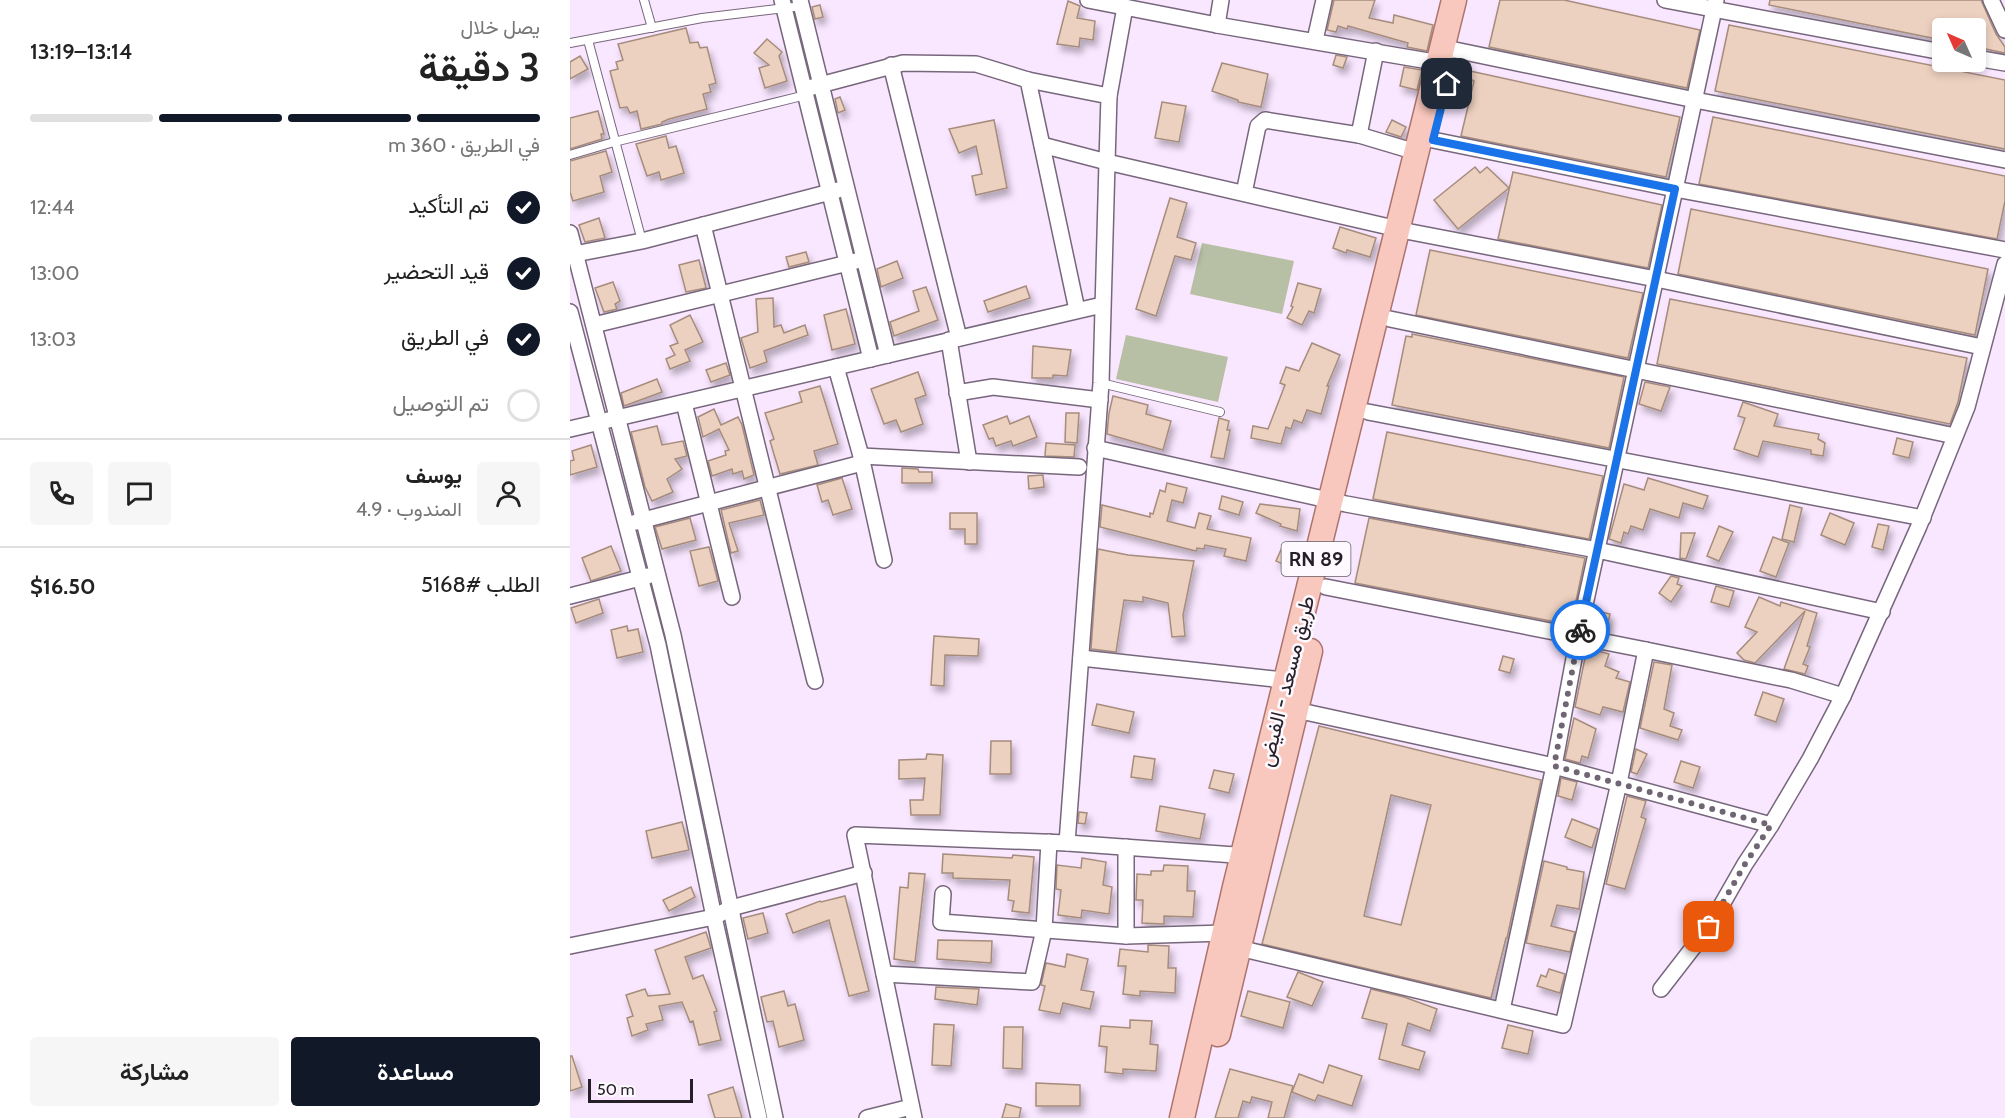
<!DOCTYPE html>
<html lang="ar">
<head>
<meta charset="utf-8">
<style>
	:root { --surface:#fff; --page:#f6f6f6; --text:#222; --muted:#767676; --line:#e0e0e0; --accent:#111827 }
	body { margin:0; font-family:Cabin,Vazirmatn,sans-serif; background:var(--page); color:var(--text); direction:rtl; height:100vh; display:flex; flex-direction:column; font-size:22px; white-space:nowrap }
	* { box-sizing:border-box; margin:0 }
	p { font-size:20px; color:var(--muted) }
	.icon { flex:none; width:33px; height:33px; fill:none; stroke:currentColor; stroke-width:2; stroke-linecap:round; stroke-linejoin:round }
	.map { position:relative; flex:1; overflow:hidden; direction:ltr }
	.side { display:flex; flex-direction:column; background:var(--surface); width:570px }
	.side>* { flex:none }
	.needle { width:39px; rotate:315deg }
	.controls { position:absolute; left:1362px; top:18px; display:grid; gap:12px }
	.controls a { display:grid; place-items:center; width:54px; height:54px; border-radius:6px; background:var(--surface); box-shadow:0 3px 9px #0003; font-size:30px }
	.scale { position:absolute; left:18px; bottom:15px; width:105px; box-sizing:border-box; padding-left:6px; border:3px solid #261f28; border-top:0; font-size:16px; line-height:21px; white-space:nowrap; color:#261f28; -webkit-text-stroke:4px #fdf9fe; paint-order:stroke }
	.pin { position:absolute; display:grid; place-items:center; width:51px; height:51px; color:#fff; margin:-26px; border-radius:12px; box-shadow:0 3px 9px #0006 }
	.courier { position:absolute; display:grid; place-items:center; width:60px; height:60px; margin:-30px; border:4px solid #1a73e8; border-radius:50%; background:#fff; color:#222; box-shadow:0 2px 8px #0007 }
	.summary em { font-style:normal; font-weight:600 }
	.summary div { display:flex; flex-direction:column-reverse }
	.summary { display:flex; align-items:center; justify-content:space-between; height:102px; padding:0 30px }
	h1 { font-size:39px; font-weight:600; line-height:45px }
	.bar { display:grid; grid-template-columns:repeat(4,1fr); gap:9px 6px; align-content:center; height:72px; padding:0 30px }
	.bar i { height:8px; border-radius:4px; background:var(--line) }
	.bar .current { background:var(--accent) }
	.bar p { grid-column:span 4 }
	.line { display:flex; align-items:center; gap:15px; padding:0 30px; border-top:2px solid var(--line) }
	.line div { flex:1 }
	.round { display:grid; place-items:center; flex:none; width:63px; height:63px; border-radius:6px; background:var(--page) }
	ol { padding:0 30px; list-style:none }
	li { display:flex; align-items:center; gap:18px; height:66px }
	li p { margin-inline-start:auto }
	li .icon { padding:6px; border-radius:50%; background:var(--accent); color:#fff; stroke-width:4 }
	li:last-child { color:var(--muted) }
	li i { width:33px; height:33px; border:3px solid var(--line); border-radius:50% }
	.action { display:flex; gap:12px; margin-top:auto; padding:12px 30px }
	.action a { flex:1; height:69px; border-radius:6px; background:var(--accent); color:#fff; font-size:24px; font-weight:600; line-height:69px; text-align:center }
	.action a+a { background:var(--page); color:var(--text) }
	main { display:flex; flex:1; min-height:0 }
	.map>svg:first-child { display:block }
	.green { fill:#b7bfa4 }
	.building { fill:#edd1c0; stroke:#a68c7c; stroke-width:1.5; fill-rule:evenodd; filter:url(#shadow) }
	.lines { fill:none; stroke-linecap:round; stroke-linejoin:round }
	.lane-casing { stroke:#77677c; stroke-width:10 }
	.street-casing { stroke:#77677c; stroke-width:18 }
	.primary-casing { stroke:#ac746c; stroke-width:27 }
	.lane { stroke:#fff; stroke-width:8 }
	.street { stroke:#fff; stroke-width:15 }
	.primary { stroke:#f8c7bd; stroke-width:24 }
	.done { stroke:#706573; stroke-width:6; stroke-dasharray:0 10.8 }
	.route { stroke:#1a73e8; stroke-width:8 }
	.labels { text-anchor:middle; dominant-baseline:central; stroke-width:5; stroke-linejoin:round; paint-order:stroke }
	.shield { fill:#fdf9fe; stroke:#666068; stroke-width:1.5 }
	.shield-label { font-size:20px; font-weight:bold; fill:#261f28 }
	.street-label { font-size:21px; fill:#261f28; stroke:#fdf9fe }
</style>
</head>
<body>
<main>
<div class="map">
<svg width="1435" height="1118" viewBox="0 0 1435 1118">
	<defs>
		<filter id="shadow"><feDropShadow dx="3.5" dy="6" stdDeviation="3" flood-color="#0004"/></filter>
	</defs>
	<rect width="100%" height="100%" fill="#f9e6ff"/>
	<g class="green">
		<polygon points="632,243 724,261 712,314 620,294"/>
		<polygon points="556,335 658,357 648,402 546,379"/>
	</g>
	<g class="building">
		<polygon points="764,0 805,0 799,18 823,23 824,15 863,25 857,51 837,47 838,43 778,26 777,29 768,26 766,32 757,30"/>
		<polygon points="930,0 994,0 1130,30 1117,88 919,47"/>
		<polygon points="1200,0 1411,0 1426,34 1435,47 1435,53 1406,47 1406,28 1372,28 1372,40 1199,5"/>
		<polygon points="498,1 510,6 507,18 525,21 523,40 510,38 509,47 487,44"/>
		<polygon points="250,5 253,17 245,19 242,7"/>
		<polygon points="1159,25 1435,80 1435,149 1145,91"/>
		<polygon points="116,28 120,43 128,42 130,48 137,47 146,83 139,85 141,92 133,94 137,109 99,119 92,122 92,124 71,129 67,111 60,113 57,107 50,108 40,71 48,69 46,62 53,60 48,44"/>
		<polygon points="197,39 212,52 209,56 217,81 195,88 189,68 199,65 184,53"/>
		<polygon points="766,55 777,57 773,68 763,65"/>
		<polygon points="10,56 18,69 0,79 0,62"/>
		<polygon points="652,63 698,74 691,107 668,102 668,100 642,91"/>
		<polygon points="834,67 852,70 847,90 830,86"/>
		<polygon points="891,69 1110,117 1096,177 891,136 904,81 889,72"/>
		<polygon points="270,97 275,110 268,113 265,99"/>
		<polygon points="592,102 616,106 609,142 585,138"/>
		<polygon points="28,111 34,134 31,134 32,139 0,149 0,118"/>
		<polygon points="1143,117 1435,176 1435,201 1427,239 1129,184"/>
		<polygon points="424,120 437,188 406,195 402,176 412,174 406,146 389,153 379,129"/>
		<polygon points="822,120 836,127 831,137 816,132"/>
		<polygon points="96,136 99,148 106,146 114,173 91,180 89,172 77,176 66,144"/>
		<polygon points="36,151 42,172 30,176 34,192 3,201 0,192 0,161"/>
		<polygon points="905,167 910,173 917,167 939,188 888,229 864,200"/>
		<polygon points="943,172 1092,205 1078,268 928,239"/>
		<polygon points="600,198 617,203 607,237 626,243 621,260 605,256 586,316 566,309"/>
		<polygon points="1121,209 1418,269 1405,335 1108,274"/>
		<polygon points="29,218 35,238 15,242 9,225"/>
		<polygon points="770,227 806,238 800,257 777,250 776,253 763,248"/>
		<polygon points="860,250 1073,293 1058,358 846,315"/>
		<polygon points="236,252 239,262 219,267 216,257"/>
		<polygon points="129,260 136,288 116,292 109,265"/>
		<polygon points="327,261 333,278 311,287 307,269"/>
		<polygon points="43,282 50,301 45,304 47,309 34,312 25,288"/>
		<polygon points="728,283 751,289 744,313 739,311 732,325 717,318 723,307 721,306"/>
		<polygon points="456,286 460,298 418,312 414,301"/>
		<polygon points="356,287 368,320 324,336 320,322 349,311 343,291"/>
		<polygon points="203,298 204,327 211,325 214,333 235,325 238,335 194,351 197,362 180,368 171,338 188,332 186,299"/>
		<polygon points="1100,299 1397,358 1388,402 1380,424 1087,364"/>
		<polygon points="276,309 285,344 262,350 254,315"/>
		<polygon points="120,315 133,342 115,350 120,361 100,369 96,359 105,355 100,346 108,343 100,325"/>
		<polygon points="842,334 1054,377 1039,448 822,405 836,336 842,337"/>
		<polygon points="742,343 770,355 757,386 759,386 751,414 737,410 732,423 724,420 721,429 716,427 711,444 681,438 683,426 698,429 715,385 710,383 716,367 729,371"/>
		<polygon points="463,346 501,350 497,376 483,375 483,378 462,378"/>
		<polygon points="156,363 160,375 141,382 136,370"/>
		<polygon points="348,372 356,395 345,399 353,424 331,432 326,420 314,424 301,389"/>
		<polygon points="87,379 92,392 54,406 51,393"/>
		<polygon points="1075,382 1100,387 1091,411 1069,404"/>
		<polygon points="250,386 268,444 244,451 248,465 210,474 200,441 204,439 195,413 232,402 229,392"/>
		<polygon points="543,396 578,405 576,414 601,421 593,450 537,434 539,413"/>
		<polygon points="1173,402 1208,414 1204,426 1249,434 1248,439 1255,443 1253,456 1241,454 1241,450 1193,441 1188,457 1164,449 1175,418 1168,416"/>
		<polygon points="144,409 151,425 168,417 172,425 184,475 174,479 172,471 163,474 162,469 142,476 138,461 156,455 155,451 159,450 149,429 133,437 128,417"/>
		<polygon points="496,413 509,413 507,443 495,442"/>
		<polygon points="437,416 440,424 459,416 467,437 443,446 441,441 426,446 423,438 419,439 413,425"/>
		<polygon points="649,418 659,421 657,430 660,430 654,459 641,457"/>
		<polygon points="87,426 92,445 113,441 117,456 105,459 112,469 97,479 103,492 82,501 75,487 61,432"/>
		<polygon points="817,432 1033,476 1019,539 803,499"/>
		<polygon points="1327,438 1343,442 1339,458 1323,454"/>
		<polygon points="476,443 505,445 504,457 475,456"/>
		<polygon points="21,445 27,467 0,475 0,461 4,460 2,451"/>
		<polygon points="332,468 348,469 349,472 362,472 362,483 332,483"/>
		<polygon points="473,475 474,487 459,489 458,476"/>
		<polygon points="272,478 282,509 263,515 258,500 252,502 247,485"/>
		<polygon points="1078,478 1138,496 1133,509 1113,503 1109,518 1080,509 1073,530 1061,526 1058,534 1054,532 1051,543 1039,539 1054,484 1074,490"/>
		<polygon points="597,483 617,488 613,503 602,500 597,521 625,528 629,513 641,516 637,529 681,538 676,561 654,556 656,549 635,545 634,549 627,548 626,551 530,527 532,505 580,517 580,513 583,514 590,490 595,492"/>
		<polygon points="652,496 673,502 669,515 649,509"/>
		<polygon points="190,500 194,515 159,523 168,551 161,553 151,510"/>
		<polygon points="690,504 730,509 727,531 710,526 711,524 686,513"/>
		<polygon points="1220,505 1232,508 1224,542 1212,539"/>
		<polygon points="380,513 407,513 407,544 395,544 395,529 380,529"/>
		<polygon points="1260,513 1284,523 1275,545 1251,535"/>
		<polygon points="120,518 126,540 92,549 85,527"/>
		<polygon points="799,518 1015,558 1001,625 785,583"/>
		<polygon points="1308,524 1319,526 1313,550 1302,547"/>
		<polygon points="1149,526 1163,532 1149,561 1137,556"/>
		<polygon points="1111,533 1125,533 1116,559 1110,558"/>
		<polygon points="1203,537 1219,543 1206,577 1190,571"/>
		<polygon points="714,543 729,546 719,567 706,561"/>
		<polygon points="41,546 51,571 21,581 12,558"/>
		<polygon points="139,547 148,581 129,586 120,551"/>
		<polygon points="528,549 558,555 624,561 613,615 615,636 602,637 598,603 573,597 573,602 554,600 546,652 521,649"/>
		<polygon points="1101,576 1109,578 1107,584 1112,586 1101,602 1089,593"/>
		<polygon points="1146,586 1164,591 1159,607 1141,602"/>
		<polygon points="1189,597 1210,606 1211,602 1247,613 1237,646 1240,647 1233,664 1238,666 1235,674 1214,669 1235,611 1185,663 1174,660 1167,653 1187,632 1175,627"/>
		<polygon points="29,599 33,613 6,623 1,608"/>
		<polygon points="1024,610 1040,614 1036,632 1020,629"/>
		<polygon points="57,626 58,631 68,629 73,652 47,658 41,630"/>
		<polygon points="364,636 409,639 408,656 375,655 374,686 361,685"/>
		<polygon points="1017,648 1039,654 1035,666 1049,672 1046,678 1060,682 1053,712 1033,707 1030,715 1005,707"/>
		<polygon points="933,656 944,659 940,673 929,670"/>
		<polygon points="1084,662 1102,665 1094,709 1104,713 1100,726 1112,730 1108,740 1070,728"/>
		<polygon points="1193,692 1214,699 1206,722 1185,715"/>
		<polygon points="527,704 564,712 559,733 522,725"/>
		<polygon points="1004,718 1026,729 1018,758 1012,756 1010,763 995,759"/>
		<path d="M749,726l222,54 -34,158h-1l-15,60 -229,-54zM821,795l40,10 -30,120 -37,-9z"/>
		<polygon points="421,741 441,741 441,774 420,774"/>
		<polygon points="1066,749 1077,754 1067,774 1061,772"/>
		<polygon points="357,754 373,755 370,815 341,815 340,800 353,800 355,778 329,779 329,760 356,759"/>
		<polygon points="564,756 585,759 582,780 561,777"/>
		<polygon points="1111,761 1130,767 1123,788 1104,782"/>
		<polygon points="644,770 664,774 659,793 639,788"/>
		<polygon points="991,778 1007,782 1002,800 988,796"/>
		<polygon points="1057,796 1076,801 1071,817 1076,819 1055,889 1036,884"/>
		<polygon points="590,806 635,814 630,839 586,831"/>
		<polygon points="509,812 517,813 515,824 508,823"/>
		<polygon points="1002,819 1028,829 1022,848 995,837"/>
		<polygon points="112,822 119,850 82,858 76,831"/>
		<polygon points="373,854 442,858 443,855 464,857 459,913 442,911 444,901 438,900 440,880 383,878 383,873 372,873"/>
		<polygon points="512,858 536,862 533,885 542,887 539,914 512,910 511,918 488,915 491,890 486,889 487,865 511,868"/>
		<polygon points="974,861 997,867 997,869 1014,872 1009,909 987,905 981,926 1005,932 1000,952 956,943"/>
		<polygon points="594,865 618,866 617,891 625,891 623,917 594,916 594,924 572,923 573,900 566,900 567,874 581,875 581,871 593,871"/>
		<polygon points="339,873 355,874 345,962 324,959 330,887 338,888"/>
		<polygon points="121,887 125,897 99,911 93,900"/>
		<polygon points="275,896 299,991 279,996 259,920 223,933 216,914 250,901 251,902"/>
		<polygon points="193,913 198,933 178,939 173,918"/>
		<polygon points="136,932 141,948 115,957 123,979 133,975 147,1011 144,1012 151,1040 129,1045 123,1021 120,1022 112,1002 89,1006 93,1020 76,1024 78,1030 62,1036 57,1018 63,1016 56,995 75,989 78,996 100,994 85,950"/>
		<polygon points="368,940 422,941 421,963 367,959"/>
		<polygon points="578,945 599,946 598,968 606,968 605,993 570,991 570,996 553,994 556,966 548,966 550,949 578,952"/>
		<polygon points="497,954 518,959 511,990 524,992 520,1009 493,1003 490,1014 469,1010 475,986 471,985 476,963 495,967"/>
		<polygon points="979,969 995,974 990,993 967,986 971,975 976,977"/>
		<polygon points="728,972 753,982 742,1006 717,997"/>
		<polygon points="366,987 409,989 407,1005 365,999"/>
		<polygon points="801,989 834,997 867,1009 860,1031 838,1023 832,1045 855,1052 849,1070 809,1059 817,1024 792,1018"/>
		<polygon points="214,991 218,1006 225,1004 234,1040 209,1047 203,1021 197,1022 191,997"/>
		<polygon points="678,991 720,1002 713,1028 671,1016"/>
		<polygon points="560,1020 582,1021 580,1044 588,1045 586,1071 553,1069 553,1074 535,1072 537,1047 529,1046 531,1026 560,1028"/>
		<polygon points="364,1024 384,1025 381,1066 362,1065"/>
		<polygon points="938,1025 963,1031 958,1054 932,1048"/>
		<polygon points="434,1027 453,1027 452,1069 433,1068"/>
		<polygon points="0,1056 2,1056 12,1087 0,1091"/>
		<polygon points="759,1065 792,1076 782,1106 748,1095 745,1101 722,1092 729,1074 753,1083"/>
		<polygon points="660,1069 723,1086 714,1118 698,1118 702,1102 682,1097 680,1103 673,1101 668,1118 645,1118"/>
		<polygon points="466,1083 510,1085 510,1106 466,1106"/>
		<polygon points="163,1087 172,1118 145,1118 138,1095"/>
		<polygon points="436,1104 451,1108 449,1118 432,1118"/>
	</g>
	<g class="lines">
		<g class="lane-casing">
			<g id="lane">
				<polyline points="74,0 82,28"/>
				<polyline points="18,40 72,241"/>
				<polyline points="0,43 132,18 232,6"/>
				<polyline points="0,155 44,142 236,95"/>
				<polyline points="531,383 650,412"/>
			</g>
		</g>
		<g class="street-casing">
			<g id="street">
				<polyline points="212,0 301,359"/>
				<polyline points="230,0 318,355"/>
				<polyline points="518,0 647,25 882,65"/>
				<polyline points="1095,0 1372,52"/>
				<polyline points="1421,0 1435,30"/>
				<polyline points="647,25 651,0"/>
				<polyline points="745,40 754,0"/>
				<polyline points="885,50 1125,100 1435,160"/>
				<polyline points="1406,58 1435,63"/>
				<polyline points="321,65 389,338"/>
				<polyline points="458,80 539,96 537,162 472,145"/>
				<polyline points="235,89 333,63 406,64 458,80 507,310"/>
				<polyline points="539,96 555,7"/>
				<polyline points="789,135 846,152"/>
				<polyline points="863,140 1105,189 1435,250"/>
				<polyline points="674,193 688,126 695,120 789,135 806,51"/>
				<polyline points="133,225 245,681"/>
				<polyline points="0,233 103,635 205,1118"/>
				<polyline points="0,255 72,241 268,190"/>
				<polyline points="0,312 88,645 144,917 189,1118"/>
				<polyline points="820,319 1385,436"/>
				<polyline points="24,325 286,261"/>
				<polyline points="379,340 399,462"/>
				<polyline points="266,367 291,456 314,560"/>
				<polyline points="387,393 423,387 530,400"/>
				<polyline points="114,403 162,597"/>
				<polyline points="798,412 1353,518"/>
				<polyline points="0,429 532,305"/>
				<polyline points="525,448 776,504 1027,550 1312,612"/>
				<polyline points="291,456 509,467"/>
				<polyline points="66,522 292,463"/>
				<polyline points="756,587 1076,650 1221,680 1273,696"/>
				<polyline points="0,596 78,576"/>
				<polyline points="511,658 722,681"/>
				<polyline points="726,710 984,766 1201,825"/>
				<polyline points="497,843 531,383 537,162 841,232 1086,279 1412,347"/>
				<polyline points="373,894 371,922 556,936 654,933"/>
				<polyline points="556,936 556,847"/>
				<polyline points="0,946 144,917 161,908 294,873"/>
				<polyline points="669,948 993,1025 1049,783 1076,650"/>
				<polyline points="314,974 462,982 474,930 479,842"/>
				<polyline points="1091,989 1139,927 1175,864 1201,825 1240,759 1273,696 1349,526 1397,407 1435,264"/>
				<polyline points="932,1010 984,766 1008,637 1146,0"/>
				<polyline points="297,1118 341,1107"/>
				<polyline points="344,1118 285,835 497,843 679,856"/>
			</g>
		</g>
		<g class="primary-casing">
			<g id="primary">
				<polyline points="648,1034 740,651"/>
				<polyline points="612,1118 665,887 884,0"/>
			</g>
		</g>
		<use href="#lane" class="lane"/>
		<use href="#street" class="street"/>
		<use href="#primary" class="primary"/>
	</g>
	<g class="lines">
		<polyline class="done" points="1010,630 984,766 1201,825 1175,864 1139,927"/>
		<polyline class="route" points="877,84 863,140 1105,189 1010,630"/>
	</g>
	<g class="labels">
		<rect class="shield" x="711.5" y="542" width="69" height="34" rx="4.5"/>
		<g class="shield-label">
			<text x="746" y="559">RN 89</text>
		</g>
		<g class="street-label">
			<text transform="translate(716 681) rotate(-76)">طريق مسعد - الفيض</text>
		</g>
	</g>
</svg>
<div class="controls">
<a><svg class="needle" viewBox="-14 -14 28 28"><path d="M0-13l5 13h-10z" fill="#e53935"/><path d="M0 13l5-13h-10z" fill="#767676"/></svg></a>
</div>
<div class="scale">50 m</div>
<div class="pin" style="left:1139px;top:927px;background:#ea580c"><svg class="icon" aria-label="bag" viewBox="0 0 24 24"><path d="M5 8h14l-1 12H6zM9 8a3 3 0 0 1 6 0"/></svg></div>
<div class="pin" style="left:877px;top:84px;background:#1f2937"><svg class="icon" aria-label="home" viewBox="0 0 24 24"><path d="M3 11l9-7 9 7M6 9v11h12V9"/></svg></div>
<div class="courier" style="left:1010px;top:630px"><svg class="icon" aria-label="bike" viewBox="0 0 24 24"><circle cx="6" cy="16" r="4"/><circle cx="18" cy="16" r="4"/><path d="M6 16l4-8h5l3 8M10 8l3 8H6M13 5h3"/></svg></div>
</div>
<section class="side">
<div class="summary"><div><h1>3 دقيقة</h1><p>يصل خلال</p></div><em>13:14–13:19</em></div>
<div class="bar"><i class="current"></i><i class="current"></i><i class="current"></i><i></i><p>في الطريق · 360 m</p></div>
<ol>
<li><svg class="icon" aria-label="check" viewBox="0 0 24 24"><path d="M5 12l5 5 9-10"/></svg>تم التأكيد<p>12:44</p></li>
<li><svg class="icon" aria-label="check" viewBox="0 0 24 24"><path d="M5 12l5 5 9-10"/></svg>قيد التحضير<p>13:00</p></li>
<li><svg class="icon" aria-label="check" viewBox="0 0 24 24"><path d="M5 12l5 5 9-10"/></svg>في الطريق<p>13:03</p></li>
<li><i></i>تم التوصيل</li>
</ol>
<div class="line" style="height:108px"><a class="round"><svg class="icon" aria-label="person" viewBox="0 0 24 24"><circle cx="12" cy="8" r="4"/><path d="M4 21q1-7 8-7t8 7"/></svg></a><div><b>يوسف</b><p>المندوب · 4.9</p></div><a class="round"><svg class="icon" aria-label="chat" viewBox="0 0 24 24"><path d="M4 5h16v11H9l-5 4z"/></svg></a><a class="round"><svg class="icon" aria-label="phone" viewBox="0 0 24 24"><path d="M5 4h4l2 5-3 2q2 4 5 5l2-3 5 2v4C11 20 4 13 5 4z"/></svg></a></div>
<div class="line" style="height:78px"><div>الطلب #5168</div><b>$16.50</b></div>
<div class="action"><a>مساعدة</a><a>مشاركة</a></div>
</section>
</main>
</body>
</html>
